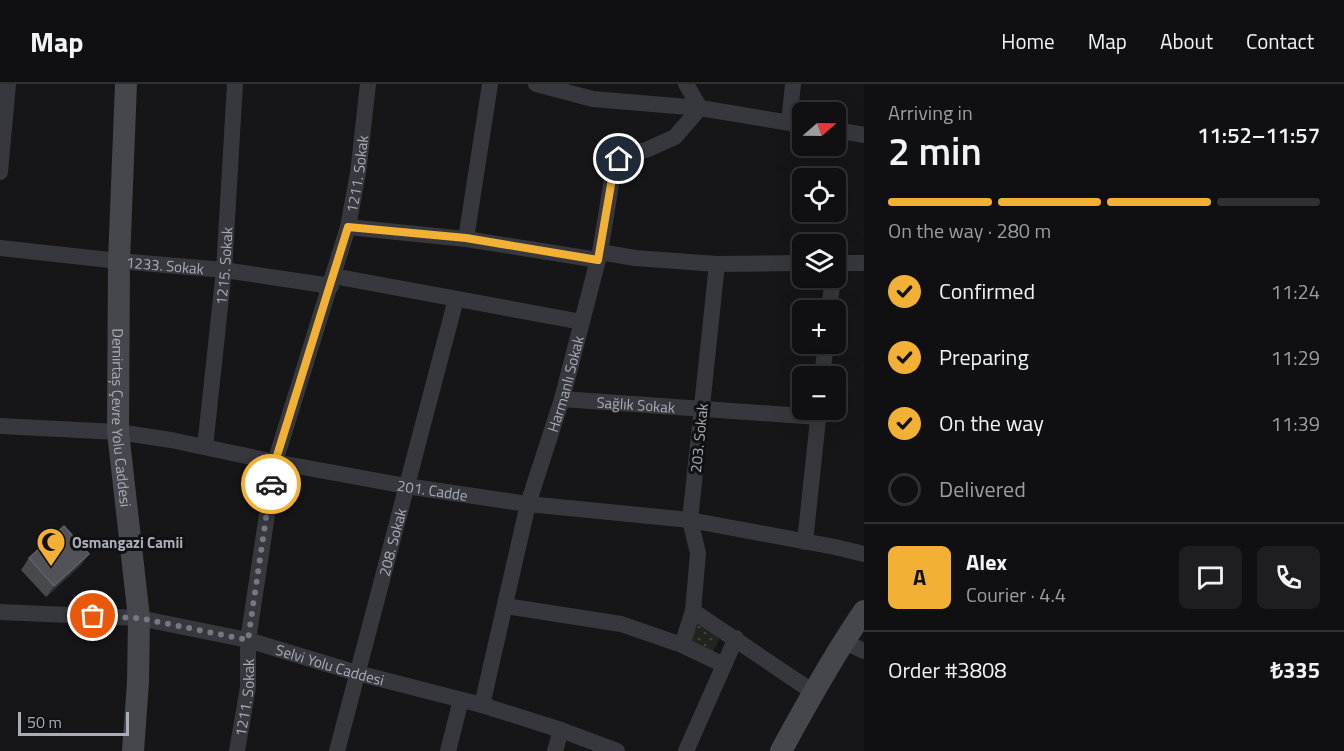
<!DOCTYPE html>
<html lang="en">
<head>
<meta charset="utf-8">
<style>
	:root { --surface:#101012; --page:#1e1e20; --text:#f1f3f6; --muted:#9c9d9f; --line:#303032; --accent:#f2b134 }
	body { margin:0; font-family:"Titillium Web",sans-serif; background:var(--page); color:var(--text); height:100vh; display:flex; flex-direction:column; font-size:22px; white-space:nowrap }
	* { box-sizing:border-box; margin:0 }
	p { font-size:20px; color:var(--muted) }
	.icon { flex:none; width:33px; height:33px; fill:none; stroke:currentColor; stroke-width:2; stroke-linecap:round; stroke-linejoin:round }
	.map { position:relative; flex:1; overflow:hidden }
	.sheet { display:flex; flex-direction:column; background:var(--surface); width:480px }
	.sheet>* { flex:none }
	.needle { width:39px; rotate:70deg }
	.buttons { position:absolute; left:792px; top:18px; display:grid; gap:12px }
	.buttons a { display:grid; place-items:center; width:54px; height:54px; border-radius:9px; background:var(--surface); box-shadow:0 6px 24px #0002,0 0 0 2px var(--line); font-size:30px }
	.scale { position:absolute; left:18px; bottom:15px; width:111px; box-sizing:border-box; padding-left:6px; border:3px solid #a8adb8; border-top:0; font-size:16px; line-height:21px; white-space:nowrap; color:#a8adb8; -webkit-text-stroke:4px #111113; paint-order:stroke }
	.pin { position:absolute; display:grid; place-items:center; width:51px; height:51px; color:#fff; margin:-26px; border:3px solid #fff; border-radius:50%; box-shadow:0 2px 6px #0007 }
	.courier { position:absolute; display:grid; place-items:center; width:60px; height:60px; margin:-30px; border:4px solid #f2b134; border-radius:50%; background:#fff; color:#222; box-shadow:0 2px 8px #0007 }
	.summary em { font-style:normal; font-weight:600 }
	.summary div { display:flex; flex-direction:column-reverse }
	.summary { display:flex; align-items:center; justify-content:space-between; height:102px; padding:0 24px }
	h1 { font-size:39px; font-weight:600; line-height:45px }
	.bar { display:grid; grid-template-columns:repeat(4,1fr); gap:9px 6px; align-content:center; height:72px; padding:0 24px }
	.bar i { height:8px; border-radius:4px; background:var(--line) }
	.bar .selected { background:var(--accent) }
	.bar p { grid-column:span 4 }
	.line { display:flex; align-items:center; gap:15px; padding:0 24px; border-top:2px solid var(--line) }
	.line div { flex:1 }
	.round { display:grid; place-items:center; flex:none; width:63px; height:63px; border-radius:9px; background:var(--page) }
	ol { padding:0 24px; list-style:none }
	li { display:flex; align-items:center; gap:18px; height:66px }
	li p { margin-inline-start:auto }
	li .icon { padding:6px; border-radius:50%; background:var(--accent); color:#111; stroke-width:4 }
	li:last-child { color:var(--muted) }
	li i { width:33px; height:33px; border:3px solid var(--line); border-radius:50% }
	header { display:flex; align-items:center; gap:36px; box-sizing:border-box; height:84px; padding:0 30px; background:var(--surface); border-bottom:2px solid var(--line) }
	header strong { font-size:28px }
	nav { display:flex; gap:33px; margin-inline-start:auto; font-size:21px }
	main { display:flex; flex:1; min-height:0 }
	.map>svg:first-child { display:block }
	.grass { fill:url(#grass-dots) }
	.lines { fill:none; stroke-linecap:round; stroke-linejoin:round }
	.street { stroke:#37383d; stroke-width:16 }
	.secondary { stroke:#45474d; stroke-width:22 }
	.wall { fill:#47494d }
	.shaded-wall { fill:#2f3033 }
	.building { fill:#525359; stroke:#5f6168; stroke-width:1.5 }
	.done { stroke:#757880; stroke-width:6; stroke-dasharray:0 10.8 }
	.route { stroke:#f2b134; stroke-width:8 }
	.labels { text-anchor:middle; dominant-baseline:central; stroke-width:6; stroke-linejoin:round; paint-order:stroke }
	.street-label { font-size:15px; fill:#a8adb8; stroke:#111113 }
	.poi-label { font-size:15px; font-weight:bold; fill:#a8adb8; stroke:#111113; text-anchor:start }
</style>
</head>
<body>
<header>
<strong>Map</strong>
<nav><a>Home</a><a>Map</a><a>About</a><a>Contact</a></nav>
</header>
<main>
<div class="map">
<svg width="864" height="667" viewBox="0 0 864 667">
	<defs>
		<pattern id="grass-dots" width="8" height="8" patternUnits="userSpaceOnUse" patternTransform="scale(1.5)"><rect width="8" height="8" fill="#1e261f"/><path d="M2 2h.1M6 6h.1" fill="none" stroke="#3c433d" stroke-width="1.8" stroke-linecap="round"/></pattern>
	</defs>
	<rect width="100%" height="100%" fill="#161618"/>
	<polygon class="grass" points="697,540 720,553 712,569 690,558"/>
	<g class="lines">
		<g class="street">
			<polyline points="536,0 593,15 700,24"/>
			<polyline points="686,0 700,24 802,41"/>
			<polyline points="789,38 793,0"/>
			<polyline points="836,46 864,51"/>
			<polyline points="0,88 8,0"/>
			<polyline points="348,143 466,155 598,176"/>
			<polyline points="466,155 490,0"/>
			<path id="s1" d="M0,164l119,13 105,9 107,16"/>
			<polyline points="600,168 635,174 717,180 802,179"/>
			<polyline points="836,179 864,179"/>
			<polyline points="717,180 690,436 698,469 693,527 813,608"/>
			<polyline points="333,192 582,238"/>
			<polyline points="829,226 833,194"/>
			<polyline points="822,292 826,260"/>
			<path id="s2" d="M562,315l256,18"/>
			<path id="s3" d="M0,342l118,6 53,8 104,22 131,24 122,18 162,16 145,27 29,7"/>
			<path id="s4" d="M205,363l19,-177 11,-186"/>
			<polyline points="805,458 819,326"/>
			<polyline points="505,522 621,540 682,561 724,581"/>
			<path id="s5" d="M0,528l139,6 109,22 109,33 125,32 79,25 56,21"/>
			<polyline points="843,557 864,567"/>
			<polyline points="682,561 693,527"/>
			<path id="s6" d="M482,621l46,-201 34,-105 38,-147 13,-79 6,-13 12,-7 15,-3 29,-13 25,-29"/>
			<path id="s7" d="M237,667l11,-64v-47l27,-178 73,-235 10,-54 10,-89"/>
			<path id="s8" d="M337,667l119,-452"/>
			<polyline points="448,667 461,616"/>
			<polyline points="555,667 561,646"/>
			<polyline points="686,667 736,554"/>
		</g>
		<g class="secondary">
			<path id="s9" d="M126,0l-7,177 -1,171 21,186 -1,64 -5,69"/>
			<path d="M781,667c26,-48 52,-95 83,-140"/>
		</g>
	</g>
	<polygon class="wall" points="29,474 81,481 46,513 21,486"/>
	<polygon class="shaded-wall" points="89,470 81,481 46,513 54,502"/>
	<polygon class="building" points="64,442 89,470 54,502 29,474"/>
	<g class="lines">
		<polyline class="done" points="93,532 139,534 248,556 271,400"/>
		<polyline class="route" points="271,400 275,378 348,143 466,154 598,176 613,89 619,75"/>
	</g>
	<defs>
		<g id="mosque-pin" transform="scale(1.5)"><path d="M0 17L-7.5 6A9.5 9.5 0 1 1 7.5 6Z" fill="#f2b134" stroke="#111113"/><path d="M3.5-4.9A6 6 0 1 0 3.5 4.9A5 5 0 1 1 3.5-4.9Z" fill="#111"/></g>
	</defs>
	<g fill-rule="evenodd">
		<use href="#mosque-pin" x="51" y="458"/>
	</g>
	<g class="labels">
		<g class="street-label">
			<text stroke="none"><textPath href="#s7" startOffset="592">1211. Sokak</textPath></text>
			<text stroke="none"><textPath href="#s1" startOffset="166">1233. Sokak</textPath></text>
			<text stroke="none"><textPath href="#s4" startOffset="182">1215. Sokak</textPath></text>
			<text stroke="none"><textPath href="#s6" startOffset="332">Harmanlı Sokak</textPath></text>
			<text stroke="none"><textPath href="#s2" startOffset="74">Sağlık Sokak</textPath></text>
			<text stroke="none"><textPath href="#s9" startOffset="334">Demirtaş Çevre Yolu Caddesi</textPath></text>
			<text transform="translate(699 354) rotate(-84)">203. Sokak</text>
			<text stroke="none"><textPath href="#s3" startOffset="438">201. Cadde</textPath></text>
			<text stroke="none"><textPath href="#s8" startOffset="216">208. Sokak</textPath></text>
			<text stroke="none"><textPath href="#s5" startOffset="336">Selvi Yolu Caddesi</textPath></text>
			<text stroke="none"><textPath href="#s7" startOffset="54">1211. Sokak</textPath></text>
		</g>
		<g class="poi-label">
			<text x="72" y="458">Osmangazi Camii</text>
		</g>
	</g>
</svg>
<div class="buttons">
<a><svg class="needle" viewBox="-14 -14 28 28"><path d="M0-13l5 13h-10z" fill="#e53935"/><path d="M0 13l5-13h-10z" fill="#9c9d9f"/></svg></a>
<a><svg class="icon" aria-label="locate" viewBox="0 0 24 24"><circle cx="12" cy="12" r="6"/><path d="M12 2v4M12 18v4M2 12h4M18 12h4"/></svg></a>
<a><svg class="icon" aria-label="layers" viewBox="0 0 24 24"><path d="M12 4l9 5-9 5-9-5zM3 14l9 5 9-5"/></svg></a>
<a>+</a>
<a>−</a>
</div>
<div class="scale">50 m</div>
<div class="pin" style="left:93px;top:532px;background:#ea580c"><svg class="icon" aria-label="bag" viewBox="0 0 24 24"><path d="M5 8h14l-1 12H6zM9 8a3 3 0 0 1 6 0"/></svg></div>
<div class="pin" style="left:619px;top:75px;background:#1f2937"><svg class="icon" aria-label="home" viewBox="0 0 24 24"><path d="M3 11l9-7 9 7M6 9v11h12V9"/></svg></div>
<div class="courier" style="left:271px;top:400px"><svg class="icon" aria-label="car" viewBox="0 0 24 24"><path d="M5 17H2v-5l4-1 3-4h7l3 4 3 1v5h-3M9 17h6M6 11h13"/><circle cx="7" cy="17" r="2"/><circle cx="17" cy="17" r="2"/></svg></div>
</div>
<section class="sheet">
<div class="summary"><div><h1>2 min</h1><p>Arriving in</p></div><em>11:52–11:57</em></div>
<div class="bar"><i class="selected"></i><i class="selected"></i><i class="selected"></i><i></i><p>On the way · 280 m</p></div>
<ol>
<li><svg class="icon" aria-label="check" viewBox="0 0 24 24"><path d="M5 12l5 5 9-10"/></svg>Confirmed<p>11:24</p></li>
<li><svg class="icon" aria-label="check" viewBox="0 0 24 24"><path d="M5 12l5 5 9-10"/></svg>Preparing<p>11:29</p></li>
<li><svg class="icon" aria-label="check" viewBox="0 0 24 24"><path d="M5 12l5 5 9-10"/></svg>On the way<p>11:39</p></li>
<li><i></i>Delivered</li>
</ol>
<div class="line" style="height:108px"><b class="round" style="background:var(--accent);color:#111">A</b><div><b>Alex</b><p>Courier · 4.4</p></div><a class="round"><svg class="icon" aria-label="chat" viewBox="0 0 24 24"><path d="M4 5h16v11H9l-5 4z"/></svg></a><a class="round"><svg class="icon" aria-label="phone" viewBox="0 0 24 24"><path d="M5 4h4l2 5-3 2q2 4 5 5l2-3 5 2v4C11 20 4 13 5 4z"/></svg></a></div>
<div class="line" style="height:78px"><div>Order #3808</div><b>₺335</b></div>
</section>
</main>
</body>
</html>
